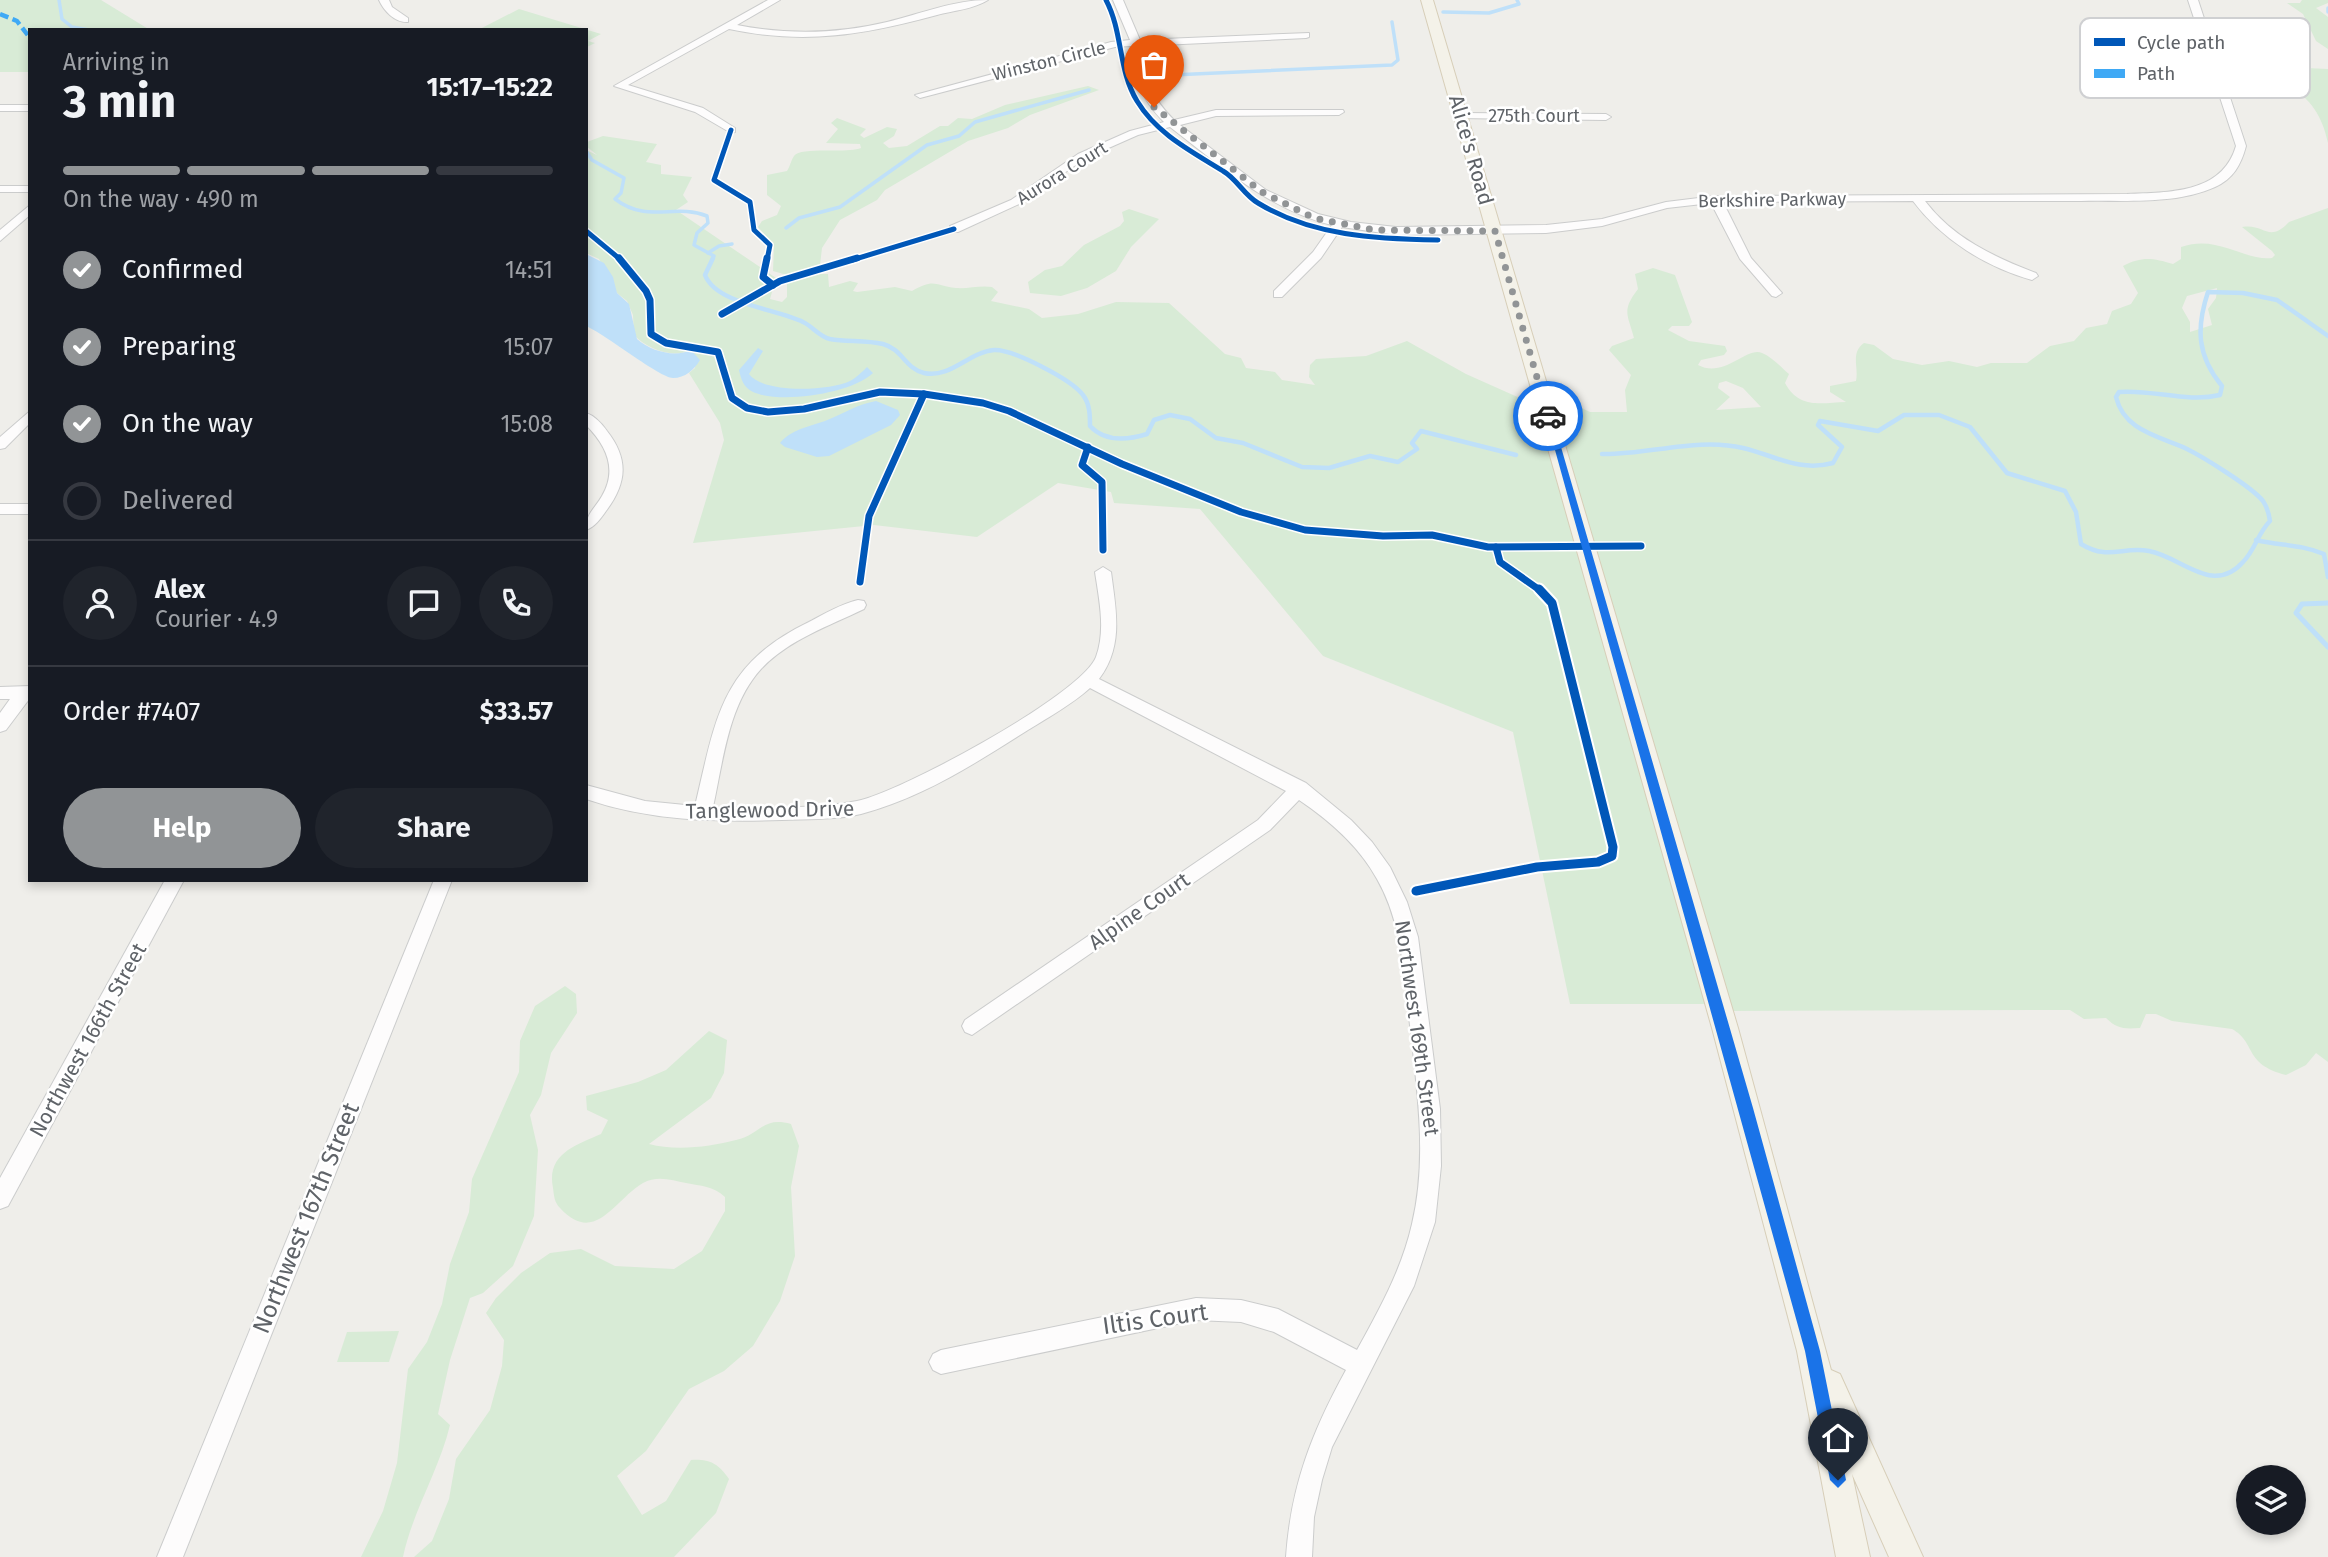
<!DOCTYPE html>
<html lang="en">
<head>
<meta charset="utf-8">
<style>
	:root { --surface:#171b24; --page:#20242c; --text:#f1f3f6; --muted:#9ea1a6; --line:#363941; --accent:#919496 }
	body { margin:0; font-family:"Fira Sans",sans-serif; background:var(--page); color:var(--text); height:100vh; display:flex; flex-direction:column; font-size:26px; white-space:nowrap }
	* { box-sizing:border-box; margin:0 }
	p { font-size:23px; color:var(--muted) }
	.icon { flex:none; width:38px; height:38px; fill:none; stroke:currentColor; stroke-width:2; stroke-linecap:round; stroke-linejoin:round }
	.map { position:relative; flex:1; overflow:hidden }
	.sheet { position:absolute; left:28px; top:28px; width:560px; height:854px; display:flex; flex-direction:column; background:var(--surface); border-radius:0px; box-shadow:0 4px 10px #0003 }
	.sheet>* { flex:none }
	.fabs { position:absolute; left:2236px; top:1465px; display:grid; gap:14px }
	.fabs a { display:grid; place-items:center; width:70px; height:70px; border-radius:50%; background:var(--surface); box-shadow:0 4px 10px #0003; font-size:35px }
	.pin { position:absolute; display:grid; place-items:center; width:60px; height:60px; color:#fff; margin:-72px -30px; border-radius:50% 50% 50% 0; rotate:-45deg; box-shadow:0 0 7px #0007 }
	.pin .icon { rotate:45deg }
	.courier { position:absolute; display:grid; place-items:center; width:70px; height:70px; margin:-35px; border:5px solid #1a73e8; border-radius:50%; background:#fff; color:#222; box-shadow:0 2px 9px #0007 }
	.head em { font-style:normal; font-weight:700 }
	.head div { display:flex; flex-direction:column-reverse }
	.head { display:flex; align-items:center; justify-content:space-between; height:119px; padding:0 35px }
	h1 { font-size:46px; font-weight:700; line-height:52px }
	.bar { display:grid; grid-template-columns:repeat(4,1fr); gap:10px 7px; align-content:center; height:84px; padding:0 35px }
	.bar i { height:9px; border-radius:5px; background:var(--line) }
	.bar .on { background:var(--accent) }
	.bar p { grid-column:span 4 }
	.line { display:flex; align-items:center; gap:18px; padding:0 35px; border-top:2px solid var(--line) }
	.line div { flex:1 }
	.round { display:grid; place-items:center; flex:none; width:74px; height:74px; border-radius:37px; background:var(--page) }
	ol { padding:0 35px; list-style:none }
	li { display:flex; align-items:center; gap:21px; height:77px }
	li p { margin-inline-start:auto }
	li .icon { padding:7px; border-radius:50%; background:var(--accent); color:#fff; stroke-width:4 }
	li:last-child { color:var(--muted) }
	li i { width:38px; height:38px; border:4px solid var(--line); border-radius:50% }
	.primary-button { display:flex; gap:14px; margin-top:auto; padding:14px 35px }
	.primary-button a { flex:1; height:80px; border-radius:42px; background:var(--accent); color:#fff; font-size:28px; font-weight:700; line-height:80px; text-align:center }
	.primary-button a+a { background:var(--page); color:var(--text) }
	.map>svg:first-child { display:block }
	.green { fill:#d8ebd6; fill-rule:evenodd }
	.water { fill:#bfe0f9 }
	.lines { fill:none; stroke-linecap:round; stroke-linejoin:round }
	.stream-far2 { stroke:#bfe0f9; stroke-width:3.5 }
	.stream-far1 { stroke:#bfe0f9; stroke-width:4.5 }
	.stream { stroke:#bfe0f9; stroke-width:5 }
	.minor-casing { stroke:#cbcccc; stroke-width:2 }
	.major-casing { stroke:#d7ceb8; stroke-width:2 }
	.minor { fill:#fdfcfc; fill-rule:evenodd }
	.major { fill:#f4f2e9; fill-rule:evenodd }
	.quiet { stroke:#3fa9f5; stroke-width:4.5; stroke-dasharray:9 4.5; stroke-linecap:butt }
	.cycleway-far2-casing { stroke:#fff; stroke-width:8 }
	.cycleway-far1-casing { stroke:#fff; stroke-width:10 }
	.cycleway-casing { stroke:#fff; stroke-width:13 }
	.cycleway-far2 { stroke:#0057b8; stroke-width:5 }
	.cycleway-far1 { stroke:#0057b8; stroke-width:7 }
	.cycleway { stroke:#0057b8; stroke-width:9 }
	.route { fill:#1a73e8 }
	.done { stroke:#919496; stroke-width:7; stroke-dasharray:0 12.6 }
	.labels { text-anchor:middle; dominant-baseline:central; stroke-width:5; stroke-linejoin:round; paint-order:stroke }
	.far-street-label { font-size:18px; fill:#5f6368; stroke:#fff }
	.street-label { font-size:21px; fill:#5f6368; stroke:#fff }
	.near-street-label { font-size:24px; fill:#5f6368; stroke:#fff }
	.key { fill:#fff; stroke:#cfd0d2; stroke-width:2 }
	.key-label { font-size:19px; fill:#5f6368 }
</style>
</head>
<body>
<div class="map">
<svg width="2328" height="1557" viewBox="0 0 2328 1557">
	<rect width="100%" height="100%" fill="#efeeea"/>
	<g class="green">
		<polygon points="0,0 101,0 150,30 30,30 30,72 0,72"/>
		<polygon points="2302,0 2328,0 2328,3 2316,8 2328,17 2328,49 2316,41 2303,14 2287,3 2300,3"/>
		<polygon points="519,9 601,34 588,41 595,43 587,47 586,30 478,30"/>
		<path d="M2306,68l22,1v74c-6,-28 -17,-43 -40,-59l18,-4z"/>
		<path d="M1088,86l11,4 -69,25 -22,13 -40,13 -83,49 -8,10 -37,20 -18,28 -2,17 -33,10 -14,-4 1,-26 -16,-18 4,-6 15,-6 4,-9 -14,-11v-20l20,-4c3,-4 4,-11 7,-15 7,-10 53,-2 67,-8l-1,-4 -34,-1 12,-14 -7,-6 6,-5 29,11 -6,6 4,3 23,-11 10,2 -3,7 -11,7 6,5 18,-2 33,-20h8l10,-8 14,1 33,-14z"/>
		<path d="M603,136l54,8 -11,18 15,3v9l31,3 -9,18 5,7 -12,8 100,68 -6,21 12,3 5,-5v-14l23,-9h18l1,13 21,-6 8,2 -5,8 4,1 38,-5 17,4c22,-13 22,-6 44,-3 12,1 24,-3 36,-1l6,5 -7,9 38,8 13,9 36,-4 38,-12 53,1 56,51 16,4 5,10 29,4 7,8 33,5 -6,-8 1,-12 6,-6 50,-3 41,-15 59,33 56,25 9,16h10l167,589h-138l-57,-272 -190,-76 -123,-147 -86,-6 -3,-11 -53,-9 -81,54 -103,-12 -181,18 31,-103 -4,-17 -31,-50 6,-5 1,-12 -5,-6c-18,9 -44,-1 -57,-15l-1,-20 -6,-14 -10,-8 -18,-34 -13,-6v-103l11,5 -11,-9 1,-4z"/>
		<path d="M2328,208v854l-12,-9 -10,12 -20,10c-43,-11 -29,-32 -54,-46l-60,-8 -16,-7h-10l-6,14c-16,1 -23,1 -34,-10l-22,1 -14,-9 -340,1 -176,-598h13l-2,-7 6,-3 19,9h37l-2,-22 6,-15 -22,-25 3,-4 22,-8c-6,-23 -13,-27 4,-49l-3,-15 18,-6 22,7 17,47 -3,4h-17l-4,4 21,11 36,5 2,5 -3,4 -23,5 -3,5c26,14 49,-19 64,-12 10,4 19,14 27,21l-4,9c14,26 35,20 61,19l-16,-10v-6l26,-5c3,-14 -6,-28 8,-38l10,2 19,14 29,6 27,-4 28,6 14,-4h36l23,-17 24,-5 12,-13 21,-4 5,-13 19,-7 7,-11 -15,-27c19,-10 30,-8 50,-2l8,-5v-12c37,-13 62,14 91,11l3,-3 -3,-4 -30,-24c23,-4 26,17 47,-5zM2217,288l-1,10 -8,11 4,16 -22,7v-10l-8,-14 5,-12zM1726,381l17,7 18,19 -45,3 14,-13 -12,-9 1,-5z"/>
		<polygon points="1129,209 1159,219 1131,247 1116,271 1087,288 1061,296 1030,293 1028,282 1045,270 1062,266 1084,245 1120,226 1124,221 1122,212"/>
		<path d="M565,986l11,8 1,19 -26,40 -10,42 -11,20 8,35 -4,66 -21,50 -30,27 -13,5 -20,62 -12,54 12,11c-11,46 -37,85 -47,132h-42l22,-46 14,-48 11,-94 19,-27 15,-38 8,-40 19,-52 3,-33 47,-107 1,-31 15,-35z"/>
		<path d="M709,1031l18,9 -3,33 -13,25 -62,46c26,7 61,3 87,-4 24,-5 26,-24 55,-16l8,22 -8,41 4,69 -15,45 -27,45 -29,25 -35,18 -43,62 -29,25 25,39 24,-14 25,-41c18,-1 27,3 38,19l-13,34 -42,44h-260l18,-16 17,-42 7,-40 34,-49 12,-44 2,-26 -18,-27 10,-15 25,-25 29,-20 31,-4 34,17 59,3 28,-18 23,-40v-14c-12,-11 -24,-11 -39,-14 -14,-3 -29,-8 -43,0 -29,17 -48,63 -83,25 -6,-6 -6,-13 -7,-20 -7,-34 23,-43 48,-54l7,-14 -21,-10 -1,-14 52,-14 28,-12z"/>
		<polygon points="399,1331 389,1362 337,1362 347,1332"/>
	</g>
	<g class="water">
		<path d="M586,254l18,9 9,14 4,16 12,11 8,35c13,12 38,19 54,11l9,10c-6,10 -15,18 -27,18 -13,0 -68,-44 -87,-52z"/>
		<path d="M758,348l5,3 -14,23c14,20 80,17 101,7 6,-3 12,-9 17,-14l6,6c-22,21 -93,31 -120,19 -10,-5 -12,-13 -14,-22z"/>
		<path d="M876,401l22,9 2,5 -9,10 -62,31 -12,1 -32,-10 -5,-4c12,-14 28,-16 45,-22 18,-7 30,-16 51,-20z"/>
	</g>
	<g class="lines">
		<g class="stream-far2">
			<polyline points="59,0 62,19 72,27 89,30"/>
			<polyline points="2328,8 2328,12"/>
			<polyline points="1443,12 1489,13 1519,4 1517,0"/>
			<polyline points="1172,75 1392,65 1398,60 1392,22"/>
			<path d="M586,151l6,9 32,18 -3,15 -6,6c33,25 59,4 92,17l1,7 -11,10 -3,12 20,11 -2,4"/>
			<polyline points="786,228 799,218 840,207 927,145 959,136 975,122 1089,90"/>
			<polyline points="708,253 719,246 732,244"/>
		</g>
		<g class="stream-far1">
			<path d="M713,258l-8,17c11,29 72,34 98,47 9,4 17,15 27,17 17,3 35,1 53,5 19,5 23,25 41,29 26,6 45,-21 70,-23 19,-1 78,30 89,45 7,9 7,21 7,31 15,16 38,14 57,8l7,-14 16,-5 20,4 26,19 27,5 59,24 27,1 41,-12 28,6 19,-13 -5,-6 9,-12 95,24"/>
			<path d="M1602,454c46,1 96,-17 141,-6 33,8 56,24 90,15l9,-16 -24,-22 2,-4 58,10 26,-16h35l31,12 37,46 58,18 11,21 5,32c28,17 41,2 68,7 33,6 64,45 94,11 12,-12 15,-29 27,-41 -1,-7 -3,-14 -7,-20 -11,-14 -60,-44 -76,-52 -28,-13 -63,-18 -71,-52l3,-5c34,-3 67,11 101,3l2,-9c-25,-30 -26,-58 -14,-94l35,1 34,7 51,36"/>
			<path d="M2256,540c25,6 44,4 68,14l4,23"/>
		</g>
		<polyline class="stream" points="2328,603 2302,604 2296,613 2328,647"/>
		<g class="minor-casing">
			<g id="minor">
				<path d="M379,0h10l3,7 16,11v4c-13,1 -24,-11 -29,-22z"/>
				<path d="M768,0h12l-43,25c51,10 100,9 150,-3 33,-8 67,-22 101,-22 -14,9 -36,11 -51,15 -74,20 -132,30 -208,14l-101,56 75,23 32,20v4l-4,1 -36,-21 -81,-26z"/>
				<path d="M1113,0h10l17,40 169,-7v4l-3,1 -165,8c6,34 8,49 33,74l42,-10h127l1,2 -5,3 -123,1 -36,9 86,65 52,24 33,8 45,5 150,-2 56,-6 64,-17 49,-6 412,-2c42,-2 95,0 109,-48l-48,-146h10l48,146c-5,19 -13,33 -31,41 -40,18 -90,13 -134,14 -52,0 -104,0 -156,0 28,37 69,56 111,72l2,3 -6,4c-46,-13 -90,-40 -119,-79l-190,1 28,56 31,35 -6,4 -4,-1 -32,-37 -29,-56 -44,5 -65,18 -56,7 -150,2 -54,-8 -21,31 -39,39h-8v-6l39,-39 19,-27c-63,-15 -111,-59 -162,-98l-32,8 -52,23 -67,46 -61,28h-8v-6l61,-26 67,-46 52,-23 34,-9c-25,-25 -27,-42 -33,-76l-16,1 -195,51 -5,-3 196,-53 19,-2z"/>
				<rect x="0" y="105" width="30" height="6"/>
				<polygon points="1461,113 1606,114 1611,117 1606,120 1457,118 1456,116"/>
				<rect x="0" y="186" width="30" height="6"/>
				<polygon points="30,205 30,215 0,241 0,230"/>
				<polygon points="30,411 30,423 5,448 0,449 0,437"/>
				<path d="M586,413c9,3 16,11 21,18 22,28 20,52 -1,80 -5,7 -11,16 -20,19 0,-17 8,-20 16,-34 16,-27 4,-51 -16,-71z"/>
				<rect x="0" y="504" width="30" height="10"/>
				<path d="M1103,567l8,5c5,38 13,74 -12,107l207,104 45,37 21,22 18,25 17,35 11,35 22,172 1,57 -6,56 -21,64 -82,161 -10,33 -8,37 -2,40h-26c5,-72 26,-125 60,-187l-72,-38 -33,-10 -45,-2 -255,54 -8,-4 -4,-8 4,-8 8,-4 255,-52 45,2 37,9 79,41c22,-40 45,-81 55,-126 15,-63 6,-127 -1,-191 -7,-52 -7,-107 -34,-154 -18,-33 -47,-58 -78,-79l-29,30 -298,205 -7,-3 -3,-6 3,-6 293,-200 28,-29 -196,-103c-19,17 -41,29 -62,42 -52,33 -106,68 -167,84 -26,6 -53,5 -79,6 -68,2 -132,1 -196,-21v-14l59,16 50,5c21,-88 25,-141 114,-184 15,-8 32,-18 49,-22l6,1 2,4 -2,4c-35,17 -76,31 -103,60 -33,36 -38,93 -48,138 47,0 98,3 144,-6 44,-9 224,-106 239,-144 10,-27 3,-58 -1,-85z"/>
				<polygon points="30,686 30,698 6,730 0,732 0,713 10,699 0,699 0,687"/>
				<polygon points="165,880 184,880 8,1206 0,1209 0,1178"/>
				<polygon points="434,880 452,880 183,1557 157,1557"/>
			</g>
		</g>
		<g class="major-casing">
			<polygon id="major" points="1421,0 1433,0 1738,1028 1831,1370 1840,1374 1923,1557 1889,1557 1852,1474 1870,1557 1836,1557 1797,1351 1712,1028"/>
		</g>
		<use href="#minor" class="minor"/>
		<use href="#major" class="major"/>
		<polyline class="quiet" points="0,14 17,21 30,38"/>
		<g class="cycleway-far2-casing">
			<g id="cycleway-far2">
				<path d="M1106,0c17,32 12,70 31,101 20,33 54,50 86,70 14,8 21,24 35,32 54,33 118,36 180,37"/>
				<polyline points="731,130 714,180 750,202 754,230 770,245 767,260"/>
				<polyline points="586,231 621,260"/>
				<polyline points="852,260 954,229"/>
			</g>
		</g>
		<g class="cycleway-far1-casing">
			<g id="cycleway-far1">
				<polyline points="619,258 646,291 650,300 651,334 666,343 718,352 732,398 747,408 768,412 804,409 880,392 924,394 983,403 1009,411 1122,464 1241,512 1305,530 1383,536 1432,535 1488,547 1641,546"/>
				<polyline points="767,258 763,277 773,285"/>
				<polyline points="722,314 780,281 857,258"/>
				<polyline points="1088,447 1082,465 1102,482 1103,550"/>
				<polyline points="1496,547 1500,562 1541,591"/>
				<polyline points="860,582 869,516 924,394"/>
			</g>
		</g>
		<g class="cycleway-casing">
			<polyline id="cycleway" points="1416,891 1537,867 1598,862 1612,856 1613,847 1552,603 1539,589"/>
		</g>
		<use href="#cycleway-far2" class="cycleway-far2"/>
		<use href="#cycleway-far1" class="cycleway-far1"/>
		<use href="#cycleway" class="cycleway"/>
	</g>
	<polygon class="route" points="1545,414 1552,416 1753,1108 1820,1351 1846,1480 1838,1488 1830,1480 1805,1351"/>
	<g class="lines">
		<polyline class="done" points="1154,107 1262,192 1314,218 1374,230 1495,231 1548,416"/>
	</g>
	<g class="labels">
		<g class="far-street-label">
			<text transform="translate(1049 61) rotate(-14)">Winston Circle</text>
			<text x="1534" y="116">275th Court</text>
			<text transform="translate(1062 173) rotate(-32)">Aurora Court</text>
			<text transform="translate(1772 200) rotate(-1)">Berkshire Parkway</text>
		</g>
		<g class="street-label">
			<text transform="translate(1471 150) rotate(74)">Alice's Road</text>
			<text transform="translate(770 810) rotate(-1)">Tanglewood Drive</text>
			<text transform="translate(1139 911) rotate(-35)">Alpine Court</text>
			<text transform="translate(1417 1028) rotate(82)">Northwest 169th Street</text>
			<text transform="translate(88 1040) rotate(-61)">Northwest 166th Street</text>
		</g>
		<g class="near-street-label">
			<text transform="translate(306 1218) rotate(-68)">Northwest 167th Street</text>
			<text transform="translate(1155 1319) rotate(-8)">Iltis Court</text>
		</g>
	</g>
	<rect x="2080" y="18" width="230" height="80" rx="10" class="key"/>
	<rect x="2094" y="38" width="31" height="8" fill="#0057b8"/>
	<rect x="2094" y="69" width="31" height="9" fill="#3fa9f5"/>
	<g class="key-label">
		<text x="2137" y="49">Cycle path</text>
		<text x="2137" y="80">Path</text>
	</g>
</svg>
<div class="fabs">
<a><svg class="icon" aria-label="layers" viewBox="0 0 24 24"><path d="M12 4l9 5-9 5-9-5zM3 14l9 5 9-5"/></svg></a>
</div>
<div class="pin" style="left:1154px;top:107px;background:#ea580c"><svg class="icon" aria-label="bag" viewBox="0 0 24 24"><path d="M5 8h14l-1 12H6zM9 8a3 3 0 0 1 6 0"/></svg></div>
<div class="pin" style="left:1838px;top:1480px;background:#1f2937"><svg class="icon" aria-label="home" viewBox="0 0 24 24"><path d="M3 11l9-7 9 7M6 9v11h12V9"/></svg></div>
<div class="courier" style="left:1548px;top:416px"><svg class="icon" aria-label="car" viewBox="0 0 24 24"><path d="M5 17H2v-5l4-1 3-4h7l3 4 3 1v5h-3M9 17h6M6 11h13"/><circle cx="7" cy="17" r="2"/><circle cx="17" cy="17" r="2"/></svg></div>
<section class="sheet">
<div class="head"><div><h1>3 min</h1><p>Arriving in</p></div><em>15:17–15:22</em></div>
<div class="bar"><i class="on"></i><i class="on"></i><i class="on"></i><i></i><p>On the way · 490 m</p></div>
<ol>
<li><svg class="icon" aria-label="check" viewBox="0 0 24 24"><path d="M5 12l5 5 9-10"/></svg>Confirmed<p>14:51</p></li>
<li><svg class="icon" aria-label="check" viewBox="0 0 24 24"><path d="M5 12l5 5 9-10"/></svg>Preparing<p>15:07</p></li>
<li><svg class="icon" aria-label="check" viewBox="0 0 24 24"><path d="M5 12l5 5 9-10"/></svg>On the way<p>15:08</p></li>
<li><i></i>Delivered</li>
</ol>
<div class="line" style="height:126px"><a class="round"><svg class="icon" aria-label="person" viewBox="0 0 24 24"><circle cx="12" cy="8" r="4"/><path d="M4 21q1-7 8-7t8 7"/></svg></a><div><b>Alex</b><p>Courier · 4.9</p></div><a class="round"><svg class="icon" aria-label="chat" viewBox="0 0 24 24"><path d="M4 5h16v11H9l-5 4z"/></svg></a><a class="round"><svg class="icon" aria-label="phone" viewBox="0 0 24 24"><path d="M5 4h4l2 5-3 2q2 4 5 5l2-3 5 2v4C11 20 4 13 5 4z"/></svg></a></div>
<div class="line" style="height:91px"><div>Order #7407</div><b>$33.57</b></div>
<div class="primary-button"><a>Help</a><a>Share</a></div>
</section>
</div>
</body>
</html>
